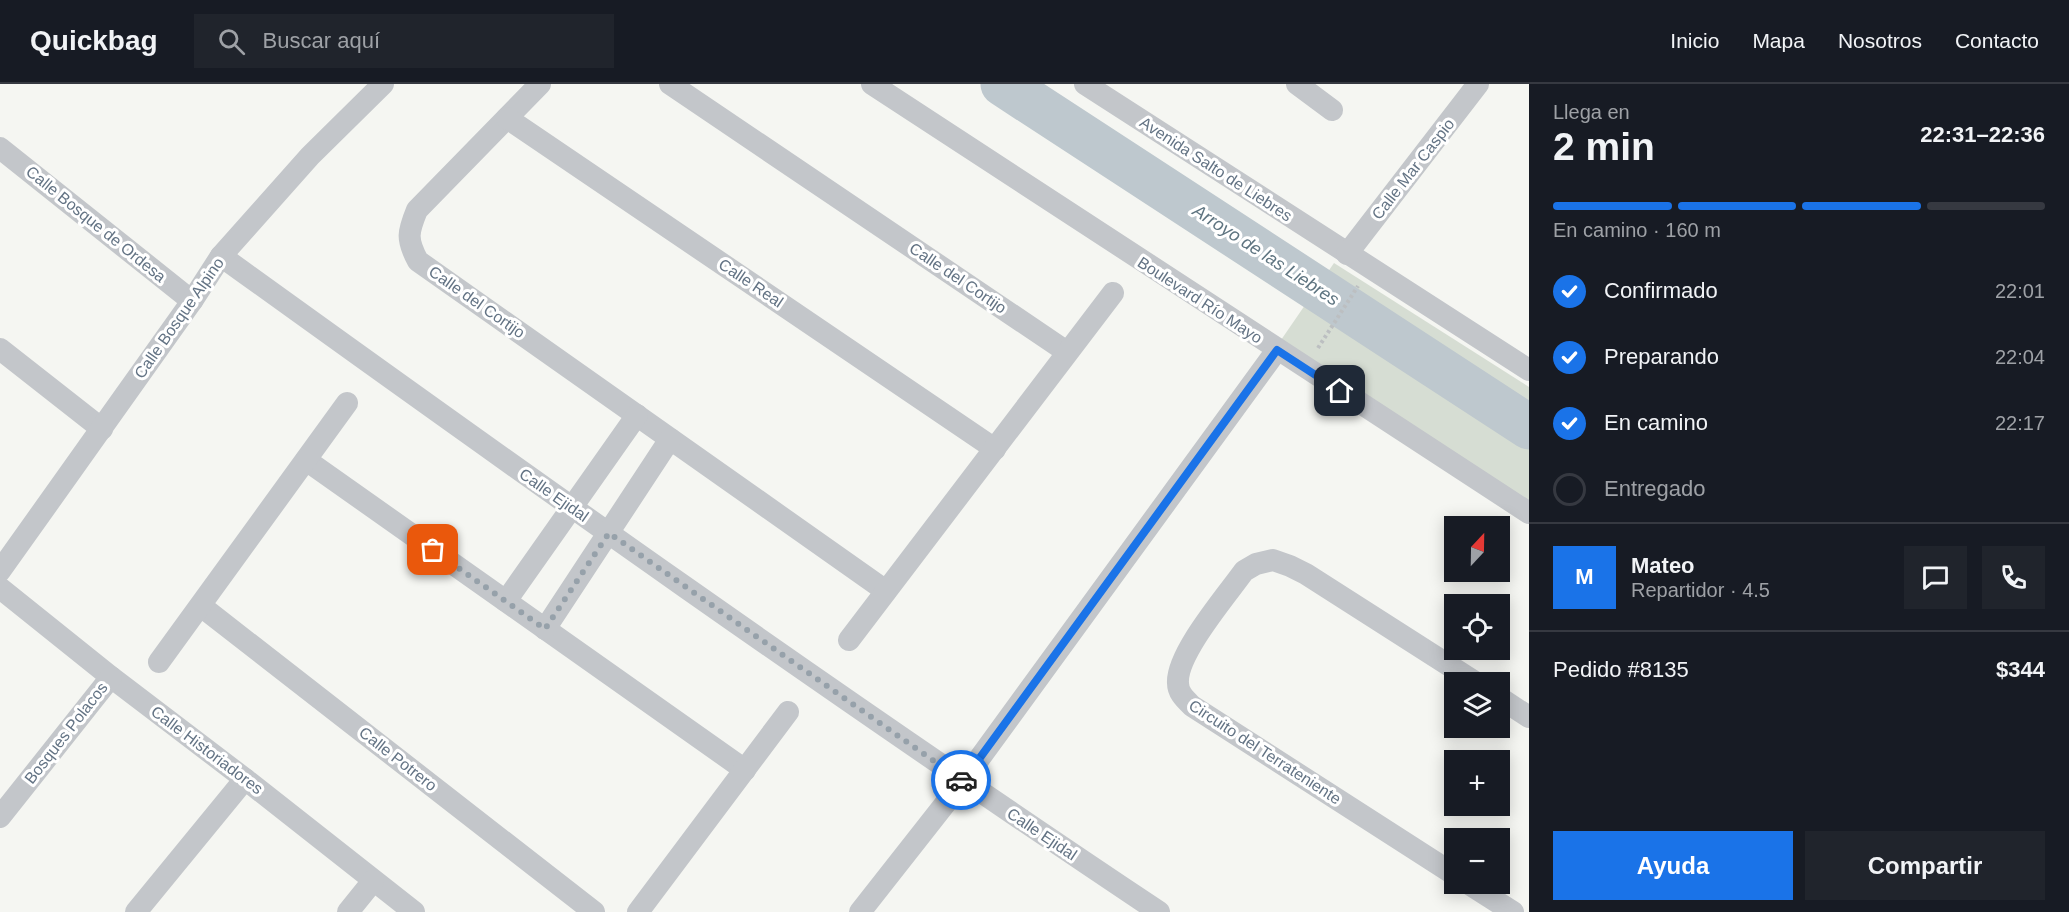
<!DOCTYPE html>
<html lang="es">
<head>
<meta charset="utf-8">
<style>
	:root { --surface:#171b24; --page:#20242c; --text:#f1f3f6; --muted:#9ea1a6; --line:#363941; --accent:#1a73e8 }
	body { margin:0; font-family:Arial,sans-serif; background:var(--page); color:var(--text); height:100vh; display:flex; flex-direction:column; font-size:22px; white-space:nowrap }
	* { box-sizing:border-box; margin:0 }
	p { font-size:20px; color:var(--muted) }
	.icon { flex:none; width:33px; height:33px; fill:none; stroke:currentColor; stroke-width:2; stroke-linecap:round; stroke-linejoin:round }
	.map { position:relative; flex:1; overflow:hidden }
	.details { display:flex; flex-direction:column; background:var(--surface); width:540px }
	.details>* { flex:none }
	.needle { width:39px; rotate:22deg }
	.fabs { position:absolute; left:1444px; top:432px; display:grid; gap:12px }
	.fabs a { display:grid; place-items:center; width:66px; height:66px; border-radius:0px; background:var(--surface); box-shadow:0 3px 15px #0003; font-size:30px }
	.pin { position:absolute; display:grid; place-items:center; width:51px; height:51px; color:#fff; margin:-26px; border-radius:12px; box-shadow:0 3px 9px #0006 }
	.courier { position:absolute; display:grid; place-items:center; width:60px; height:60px; margin:-30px; border:4px solid #1a73e8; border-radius:50%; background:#fff; color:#222; box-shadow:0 2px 8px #0007 }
	.overview em { font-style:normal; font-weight:800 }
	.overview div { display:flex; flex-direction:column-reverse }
	.overview { display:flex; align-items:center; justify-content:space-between; height:102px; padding:0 24px }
	h1 { font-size:39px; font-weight:800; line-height:45px }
	.bar { display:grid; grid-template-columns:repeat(4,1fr); gap:9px 6px; align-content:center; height:72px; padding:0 24px }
	.bar i { height:8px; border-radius:4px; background:var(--line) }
	.bar .current { background:var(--accent) }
	.bar p { grid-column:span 4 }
	.line { display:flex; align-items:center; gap:15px; padding:0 24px; border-top:2px solid var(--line) }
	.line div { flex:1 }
	.round { display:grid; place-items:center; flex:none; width:63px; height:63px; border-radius:0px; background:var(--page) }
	ol { padding:0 24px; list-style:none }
	li { display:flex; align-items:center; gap:18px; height:66px }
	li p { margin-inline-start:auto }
	li .icon { padding:6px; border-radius:50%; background:var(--accent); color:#fff; stroke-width:4 }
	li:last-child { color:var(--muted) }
	li i { width:33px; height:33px; border:3px solid var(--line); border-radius:50% }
	.cta { display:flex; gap:12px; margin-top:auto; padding:12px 24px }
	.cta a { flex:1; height:69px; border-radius:0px; background:var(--accent); color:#fff; font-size:24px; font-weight:800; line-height:69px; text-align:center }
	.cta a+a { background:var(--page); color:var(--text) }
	header { display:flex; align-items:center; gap:36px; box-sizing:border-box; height:84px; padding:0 30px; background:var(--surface); border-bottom:2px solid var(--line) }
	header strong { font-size:28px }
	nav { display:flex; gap:33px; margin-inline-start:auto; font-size:21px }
	.search { width:420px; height:54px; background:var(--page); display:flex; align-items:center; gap:15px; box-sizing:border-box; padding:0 21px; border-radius:0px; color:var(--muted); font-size:22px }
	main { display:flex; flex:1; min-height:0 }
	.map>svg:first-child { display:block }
	.green { fill:#d6ddd3 }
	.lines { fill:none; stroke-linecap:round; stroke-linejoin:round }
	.river { stroke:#bec8ce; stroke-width:45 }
	.path { stroke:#bcbfc1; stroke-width:4; stroke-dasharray:3 3; stroke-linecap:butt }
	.street { stroke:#c3c6ca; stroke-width:22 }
	.done { stroke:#96a1aa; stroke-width:6; stroke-dasharray:0 10.8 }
	.route { stroke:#1a73e8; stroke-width:8 }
	.labels { text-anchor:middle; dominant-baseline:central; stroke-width:6; stroke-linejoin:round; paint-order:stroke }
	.street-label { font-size:16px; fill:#637384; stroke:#fff }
	.water-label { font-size:18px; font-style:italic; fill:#5f7581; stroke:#fff }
</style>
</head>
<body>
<header>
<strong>Quickbag</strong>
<div class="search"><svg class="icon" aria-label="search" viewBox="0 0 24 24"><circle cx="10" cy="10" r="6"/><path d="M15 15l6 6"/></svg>Buscar aquí</div>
<nav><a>Inicio</a><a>Mapa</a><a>Nosotros</a><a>Contacto</a></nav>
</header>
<main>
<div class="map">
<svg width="1529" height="828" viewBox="0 0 1529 828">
	<rect width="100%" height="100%" fill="#f5f6f2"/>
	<polygon class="green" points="1334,179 1529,303 1529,418 1281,256"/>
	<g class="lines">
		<polyline class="river" points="1003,0 1529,343"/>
		<polyline class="path" points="1318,264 1358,202"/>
		<g class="street">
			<path d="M540,0l-123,126c-9,22 -11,29 1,51l468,330"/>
			<polyline points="670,0 1067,268"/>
			<polyline points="872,0 1529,429"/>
			<polyline points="1085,0 1529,286"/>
			<polyline points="1297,0 1332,26"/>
			<polyline points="507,34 995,365"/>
			<polyline points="0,64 192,217"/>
			<polyline points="1347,170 1478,0"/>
			<path d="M221,172c309,223 620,444 938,656"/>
			<polyline points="0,265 102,345"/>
			<polyline points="306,376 745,686"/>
			<polyline points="0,487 192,217 221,172 310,72 383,0"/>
			<polyline points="0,504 111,593 245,695 414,828"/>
			<polyline points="506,517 637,331"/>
			<polyline points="201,522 594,828"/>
			<polyline points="545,545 670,355"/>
			<polyline points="849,556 1113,209"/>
			<polyline points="159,578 347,319"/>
			<polyline points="1500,614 1529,633"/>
			<polyline points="0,733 111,593"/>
			<path d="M1455,791l-263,-169c-7,-7 -14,-13 -14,-23 -2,-29 49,-88 66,-112l12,-7 17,-4 17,6 16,8 169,108"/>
			<polyline points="1469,800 1513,828"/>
			<polyline points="136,828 245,695"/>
			<polyline points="348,828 373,797"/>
			<polyline points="638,828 788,628"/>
			<polyline points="860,828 963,697 1277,266"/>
		</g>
	</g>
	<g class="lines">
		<polyline class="done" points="433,466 545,545 609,449 961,696"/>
		<polyline class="route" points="961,696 963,697 1277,266 1340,307"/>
	</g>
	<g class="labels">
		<g class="street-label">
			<text transform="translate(1216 85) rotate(33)">Avenida Salto de Liebres</text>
			<text transform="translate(1413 85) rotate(-52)">Calle Mar Caspio</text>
			<text transform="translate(96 140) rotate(39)">Calle Bosque de Ordesa</text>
			<text transform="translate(958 194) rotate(34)">Calle del Cortijo</text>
			<text transform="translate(751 199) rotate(34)">Calle Real</text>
			<text transform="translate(1200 216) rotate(33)">Boulevard Río Mayo</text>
			<text transform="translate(477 218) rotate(35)">Calle del Cortijo</text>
			<text transform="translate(179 234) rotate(-55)">Calle Bosque Alpino</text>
			<text transform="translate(554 411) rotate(35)">Calle Ejidal</text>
			<text transform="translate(66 649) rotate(-52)">Bosques Polacos</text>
			<text transform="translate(207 666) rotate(37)">Calle Historiadores</text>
			<text transform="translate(1265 668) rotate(33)">Circuito del Terrateniente</text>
			<text transform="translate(398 675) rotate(38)">Calle Potrero</text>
			<text transform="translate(1042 750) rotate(34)">Calle Ejidal</text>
		</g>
		<g class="water-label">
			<text transform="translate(1266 171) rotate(33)">Arroyo de las Liebres</text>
		</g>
	</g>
</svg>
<div class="fabs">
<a><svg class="needle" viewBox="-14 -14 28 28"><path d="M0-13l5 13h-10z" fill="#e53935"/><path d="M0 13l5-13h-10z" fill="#9ea1a6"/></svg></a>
<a><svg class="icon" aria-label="locate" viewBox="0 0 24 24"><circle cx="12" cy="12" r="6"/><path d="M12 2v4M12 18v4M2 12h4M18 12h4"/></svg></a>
<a><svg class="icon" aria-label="layers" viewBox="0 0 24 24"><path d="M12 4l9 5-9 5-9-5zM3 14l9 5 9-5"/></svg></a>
<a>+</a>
<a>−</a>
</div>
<div class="pin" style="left:433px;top:466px;background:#ea580c"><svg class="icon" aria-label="bag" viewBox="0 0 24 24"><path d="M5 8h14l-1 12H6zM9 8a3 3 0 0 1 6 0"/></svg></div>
<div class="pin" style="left:1340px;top:307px;background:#1f2937"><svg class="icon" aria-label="home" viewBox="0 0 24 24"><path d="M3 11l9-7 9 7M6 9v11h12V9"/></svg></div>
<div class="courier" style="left:961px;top:696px"><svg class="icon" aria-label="car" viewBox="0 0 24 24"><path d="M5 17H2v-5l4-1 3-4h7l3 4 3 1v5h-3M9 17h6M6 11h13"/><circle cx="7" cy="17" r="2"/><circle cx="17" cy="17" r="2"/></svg></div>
</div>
<section class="details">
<div class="overview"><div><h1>2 min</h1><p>Llega en</p></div><em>22:31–22:36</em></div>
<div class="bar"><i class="current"></i><i class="current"></i><i class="current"></i><i></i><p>En camino · 160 m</p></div>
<ol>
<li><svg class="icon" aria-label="check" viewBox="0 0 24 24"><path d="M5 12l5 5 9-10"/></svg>Confirmado<p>22:01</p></li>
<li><svg class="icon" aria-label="check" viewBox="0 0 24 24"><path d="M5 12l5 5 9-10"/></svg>Preparando<p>22:04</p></li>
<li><svg class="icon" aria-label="check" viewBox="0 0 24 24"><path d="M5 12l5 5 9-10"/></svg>En camino<p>22:17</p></li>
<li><i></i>Entregado</li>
</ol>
<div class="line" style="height:108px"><b class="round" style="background:var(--accent);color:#fff">M</b><div><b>Mateo</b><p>Repartidor · 4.5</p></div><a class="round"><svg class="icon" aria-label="chat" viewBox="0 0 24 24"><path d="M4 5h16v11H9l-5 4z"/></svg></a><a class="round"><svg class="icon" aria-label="phone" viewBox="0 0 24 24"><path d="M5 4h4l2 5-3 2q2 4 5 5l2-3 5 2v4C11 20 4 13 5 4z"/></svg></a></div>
<div class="line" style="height:78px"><div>Pedido #8135</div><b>$344</b></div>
<div class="cta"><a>Ayuda</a><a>Compartir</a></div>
</section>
</main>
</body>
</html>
